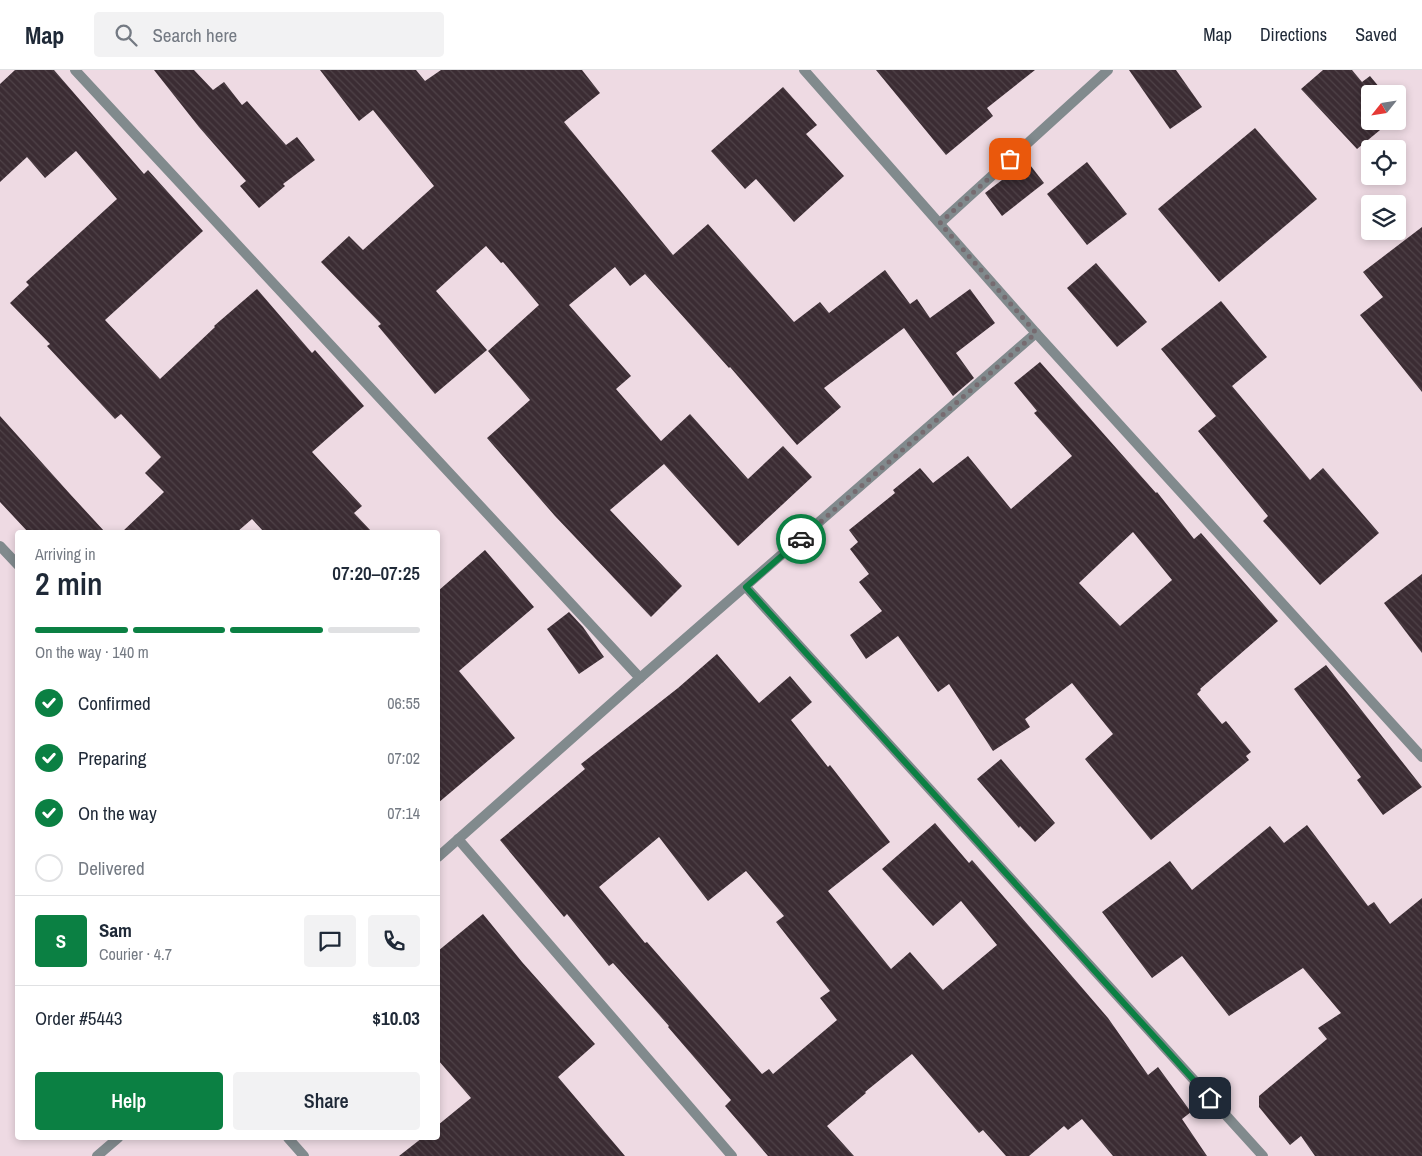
<!DOCTYPE html>
<html lang="en">
<head>
<meta charset="utf-8">
<style>
	:root { --surface:#fff; --page:#f2f2f3; --text:#1f2937; --muted:#747a83; --line:#e0e1e3; --accent:#0b8043 }
	body { margin:0; font-family:"Archivo Narrow",sans-serif; background:var(--page); color:var(--text); height:100vh; display:flex; flex-direction:column; font-size:19px; white-space:nowrap }
	* { box-sizing:border-box; margin:0 }
	p { font-size:16px; color:var(--muted) }
	.icon { flex:none; width:28px; height:28px; fill:none; stroke:currentColor; stroke-width:2; stroke-linecap:round; stroke-linejoin:round }
	.map { position:relative; flex:1; overflow:hidden }
	.panel { position:absolute; left:15px; top:460px; width:425px; height:610px; display:flex; flex-direction:column; background:var(--surface); border-radius:5px; box-shadow:0 2px 8px #0003 }
	.panel>* { flex:none }
	.needle { width:32px; rotate:240deg }
	.fabs { position:absolute; left:1361px; top:15px; display:grid; gap:10px }
	.fabs a { display:grid; place-items:center; width:45px; height:45px; border-radius:5px; background:var(--surface); box-shadow:0 2px 8px #0003; font-size:25px }
	.pin { position:absolute; display:grid; place-items:center; width:42px; height:42px; color:#fff; margin:-21px; border-radius:10px; box-shadow:0 2px 8px #0006 }
	.courier { position:absolute; display:grid; place-items:center; width:50px; height:50px; margin:-25px; border:4px solid #0b8043; border-radius:50%; background:#fff; color:#222; box-shadow:0 1px 6px #0007 }
	.headline em { font-style:normal; font-weight:600 }
	.headline div { display:flex; flex-direction:column-reverse }
	.headline { display:flex; align-items:center; justify-content:space-between; height:85px; padding:0 20px }
	h1 { font-size:32px; font-weight:600; line-height:38px }
	.bar { display:grid; grid-template-columns:repeat(4,1fr); gap:8px 5px; align-content:center; height:60px; padding:0 20px }
	.bar i { height:6px; border-radius:4px; background:var(--line) }
	.bar .on { background:var(--accent) }
	.bar p { grid-column:span 4 }
	.line { display:flex; align-items:center; gap:12px; padding:0 20px; border-top:1px solid var(--line) }
	.line div { flex:1 }
	.round { display:grid; place-items:center; flex:none; width:52px; height:52px; border-radius:5px; background:var(--page) }
	ol { padding:0 20px; list-style:none }
	li { display:flex; align-items:center; gap:15px; height:55px }
	li p { margin-inline-start:auto }
	li .icon { padding:5px; border-radius:50%; background:var(--accent); color:#fff; stroke-width:4 }
	li:last-child { color:var(--muted) }
	li i { width:28px; height:28px; border:2px solid var(--line); border-radius:50% }
	.primary-button { display:flex; gap:10px; margin-top:auto; padding:10px 20px }
	.primary-button a { flex:1; height:58px; border-radius:5px; background:var(--accent); color:#fff; font-size:20px; font-weight:600; line-height:58px; text-align:center }
	.primary-button a+a { background:var(--page); color:var(--text) }
	header { display:flex; align-items:center; gap:30px; box-sizing:border-box; height:70px; padding:0 25px; background:var(--surface); border-bottom:1px solid var(--line) }
	header strong { font-size:24px }
	nav { display:flex; gap:28px; margin-inline-start:auto; font-size:18px }
	.search { width:350px; height:45px; background:var(--page); display:flex; align-items:center; gap:12px; box-sizing:border-box; padding:0 18px; border-radius:5px; color:var(--muted); font-size:19px }
	.map>svg:first-child { display:block }
	.building { fill:url(#building-back-hatch); fill-rule:evenodd }
	.lines { fill:none; stroke-linecap:round; stroke-linejoin:round }
	.street { stroke:#818a8d; stroke-width:10 }
	.done { stroke:#766b70; stroke-width:5; stroke-dasharray:0 9 }
	.route { stroke:#0b8043; stroke-width:6 }
</style>
</head>
<body>
<header>
<strong>Map</strong>
<div class="search"><svg class="icon" aria-label="search" viewBox="0 0 24 24"><circle cx="10" cy="10" r="6"/><path d="M15 15l6 6"/></svg>Search here</div>
<nav><a>Map</a><a>Directions</a><a>Saved</a></nav>
</header>
<div class="map">
<svg width="1422" height="1086" viewBox="0 0 1422 1086">
	<defs>
		<pattern id="building-back-hatch" width="6" height="6" patternUnits="userSpaceOnUse" patternTransform="scale(1.25)"><rect width="6" height="6" fill="#3b2c33"/><path d="M-1 5l2 2M0 0l6 6M5-1l2 2" fill="none" stroke="#4f4248"/></pattern>
	</defs>
	<rect width="100%" height="100%" fill="#eedae3"/>
	<g class="building">
		<polygon points="15,0 54,0 144,104 148,100 203,161 105,250 160,309 215,257 214,256 257,219 312,283 315,280 364,336 312,382 362,436 354,443 372,462 264,462 252,449 237,462 122,462 164,422 145,403 161,387 121,344 115,349 47,276 50,274 10,233 29,215 26,212 117,129 76,81 45,108 27,87 0,112 0,14"/>
		<polygon points="154,0 194,0 213,20 224,12 242,35 247,31 286,75 297,67 315,90 283,114 285,116 259,138 240,116 246,111 199,57"/>
		<polygon points="320,0 416,0 425,11 441,0 582,0 600,23 564,52 673,185 708,154 794,252 820,232 829,243 885,200 910,234 917,229 930,248 970,219 995,253 956,283 974,308 953,326 904,258 824,318 841,337 797,375 730,297 729,298 645,204 630,216 615,197 569,235 631,306 616,319 661,371 690,344 748,409 783,376 812,407 738,476 664,394 610,440 682,516 651,547 555,446 487,368 530,330 488,281 539,235 503,192 501,193 486,176 436,221 487,280 435,324 378,256 381,254 321,192 349,166 363,180 434,116 373,40 359,51"/>
		<polygon points="876,0 1035,0 987,38 993,46 946,85"/>
		<polygon points="1129,0 1176,0 1202,37 1170,59"/>
		<polygon points="1323,0 1352,0 1362,12 1370,6 1385,24 1370,24 1370,51 1391,51 1357,79 1301,19"/>
		<polygon points="783,17 817,55 806,64 844,106 794,152 756,109 745,119 711,81"/>
		<polygon points="1255,58 1317,129 1219,212 1158,139"/>
		<polygon points="1027,91 1044,113 1002,146 985,123"/>
		<polygon points="1087,92 1127,144 1087,175 1047,124"/>
		<polygon points="1422,157 1422,322 1360,245 1383,227 1363,202"/>
		<polygon points="1096,193 1147,252 1117,277 1067,218"/>
		<polygon points="1221,231 1267,287 1232,316 1310,410 1323,398 1379,463 1320,515 1263,451 1268,446 1198,361 1216,346 1161,279"/>
		<path d="M1040,292l116,131 1,-1 37,47 7,-6 77,88 -78,68 1,1 -4,4 25,30 4,-3 25,31 -5,4 3,4 -98,80 -66,-81 28,-25 -41,-51 -47,36 5,8 -37,24 -44,-67 -11,8 -40,-56 -32,23 -16,-24 32,-24 -23,-29 10,-8 -19,-25 8,-7 -9,-12 46,-37 -2,-3 27,-22 13,15 35,-27 43,53 61,-53 -38,-43 3,-2 -23,-28zM1133,462l39,48 -52,46 -41,-43z"/>
		<polygon points="0,346 70,424 105,462 28,462 0,432"/>
		<polygon points="485,480 534,537 459,601 515,668 438,733 438,521"/>
		<polygon points="1422,504 1422,583 1384,533"/>
		<polygon points="569,542 583,557 604,587 579,604 547,559"/>
		<path d="M717,584l42,49 31,-27 22,26 -21,18 37,47 2,-2 60,77 -62,49 63,78 19,-17 33,38 54,-45 -36,-44 -28,25 -51,-57 53,-46 34,40 3,-3 13,15 123,143 40,57 10,-8 33,45 -9,7 25,37h-94l-31,-37 -14,11 -4,-4 -35,30h-23l-23,-26 -4,3 -67,-79 -47,38 1,1 -39,33 27,30h-86l-43,-50 6,-6 -63,-73 1,-1 -56,-63 -4,3 -42,-52 -3,3 -64,-77 85,-71 -4,-5 97,-76zM659,767l49,64 38,-30 38,45 -8,6 54,69 -10,7 17,22 -64,54 -4,-5 -7,5 -115,-132 -2,1 -46,-56z"/>
		<polygon points="1326,595 1422,717 1383,745 1357,710 1361,707 1294,619"/>
		<polygon points="1001,689 1055,753 1035,772 1020,756 1019,758 977,709"/>
		<polygon points="1307,755 1368,836 1374,832 1390,854 1422,828 1422,1086 1315,1086 1301,1066 1290,1075 1259,1037 1259,1026 1327,969 1318,958 1341,943 1303,898 1229,946 1182,886 1152,908 1102,842 1170,791 1192,820 1270,756 1284,773"/>
		<polygon points="483,844 522,892 595,974 558,1007 625,1086 399,1086 422,1068 438,1068 438,1055 471,1028 438,990 438,881"/>
	</g>
	<g class="lines">
		<g class="street">
			<polyline points="75,0 640,608"/>
			<polyline points="804,0 1036,263 1422,687"/>
			<polyline points="940,153 1108,0"/>
			<polyline points="0,476 18,495"/>
			<polyline points="746,517 1263,1086"/>
			<polyline points="458,769 732,1086"/>
			<polyline points="438,787 640,608 1036,263"/>
			<polyline points="288,1068 304,1086"/>
			<polyline points="97,1086 118,1068"/>
		</g>
	</g>
	<g class="lines">
		<polyline class="done" points="801,469 1036,263 940,153 1010,89"/>
		<polyline class="route" points="801,469 746,517 1210,1028"/>
	</g>
</svg>
<div class="fabs">
<a><svg class="needle" viewBox="-14 -14 28 28"><path d="M0-13l5 13h-10z" fill="#e53935"/><path d="M0 13l5-13h-10z" fill="#747a83"/></svg></a>
<a><svg class="icon" aria-label="locate" viewBox="0 0 24 24"><circle cx="12" cy="12" r="6"/><path d="M12 2v4M12 18v4M2 12h4M18 12h4"/></svg></a>
<a><svg class="icon" aria-label="layers" viewBox="0 0 24 24"><path d="M12 4l9 5-9 5-9-5zM3 14l9 5 9-5"/></svg></a>
</div>
<div class="pin" style="left:1010px;top:89px;background:#ea580c"><svg class="icon" aria-label="bag" viewBox="0 0 24 24"><path d="M5 8h14l-1 12H6zM9 8a3 3 0 0 1 6 0"/></svg></div>
<div class="pin" style="left:1210px;top:1028px;background:#1f2937"><svg class="icon" aria-label="home" viewBox="0 0 24 24"><path d="M3 11l9-7 9 7M6 9v11h12V9"/></svg></div>
<div class="courier" style="left:801px;top:469px"><svg class="icon" aria-label="car" viewBox="0 0 24 24"><path d="M5 17H2v-5l4-1 3-4h7l3 4 3 1v5h-3M9 17h6M6 11h13"/><circle cx="7" cy="17" r="2"/><circle cx="17" cy="17" r="2"/></svg></div>
<section class="panel">
<div class="headline"><div><h1>2 min</h1><p>Arriving in</p></div><em>07:20–07:25</em></div>
<div class="bar"><i class="on"></i><i class="on"></i><i class="on"></i><i></i><p>On the way · 140 m</p></div>
<ol>
<li><svg class="icon" aria-label="check" viewBox="0 0 24 24"><path d="M5 12l5 5 9-10"/></svg>Confirmed<p>06:55</p></li>
<li><svg class="icon" aria-label="check" viewBox="0 0 24 24"><path d="M5 12l5 5 9-10"/></svg>Preparing<p>07:02</p></li>
<li><svg class="icon" aria-label="check" viewBox="0 0 24 24"><path d="M5 12l5 5 9-10"/></svg>On the way<p>07:14</p></li>
<li><i></i>Delivered</li>
</ol>
<div class="line" style="height:90px"><b class="round" style="background:var(--accent);color:#fff">S</b><div><b>Sam</b><p>Courier · 4.7</p></div><a class="round"><svg class="icon" aria-label="chat" viewBox="0 0 24 24"><path d="M4 5h16v11H9l-5 4z"/></svg></a><a class="round"><svg class="icon" aria-label="phone" viewBox="0 0 24 24"><path d="M5 4h4l2 5-3 2q2 4 5 5l2-3 5 2v4C11 20 4 13 5 4z"/></svg></a></div>
<div class="line" style="height:65px"><div>Order #5443</div><b>$10.03</b></div>
<div class="primary-button"><a>Help</a><a>Share</a></div>
</section>
</div>
</body>
</html>
